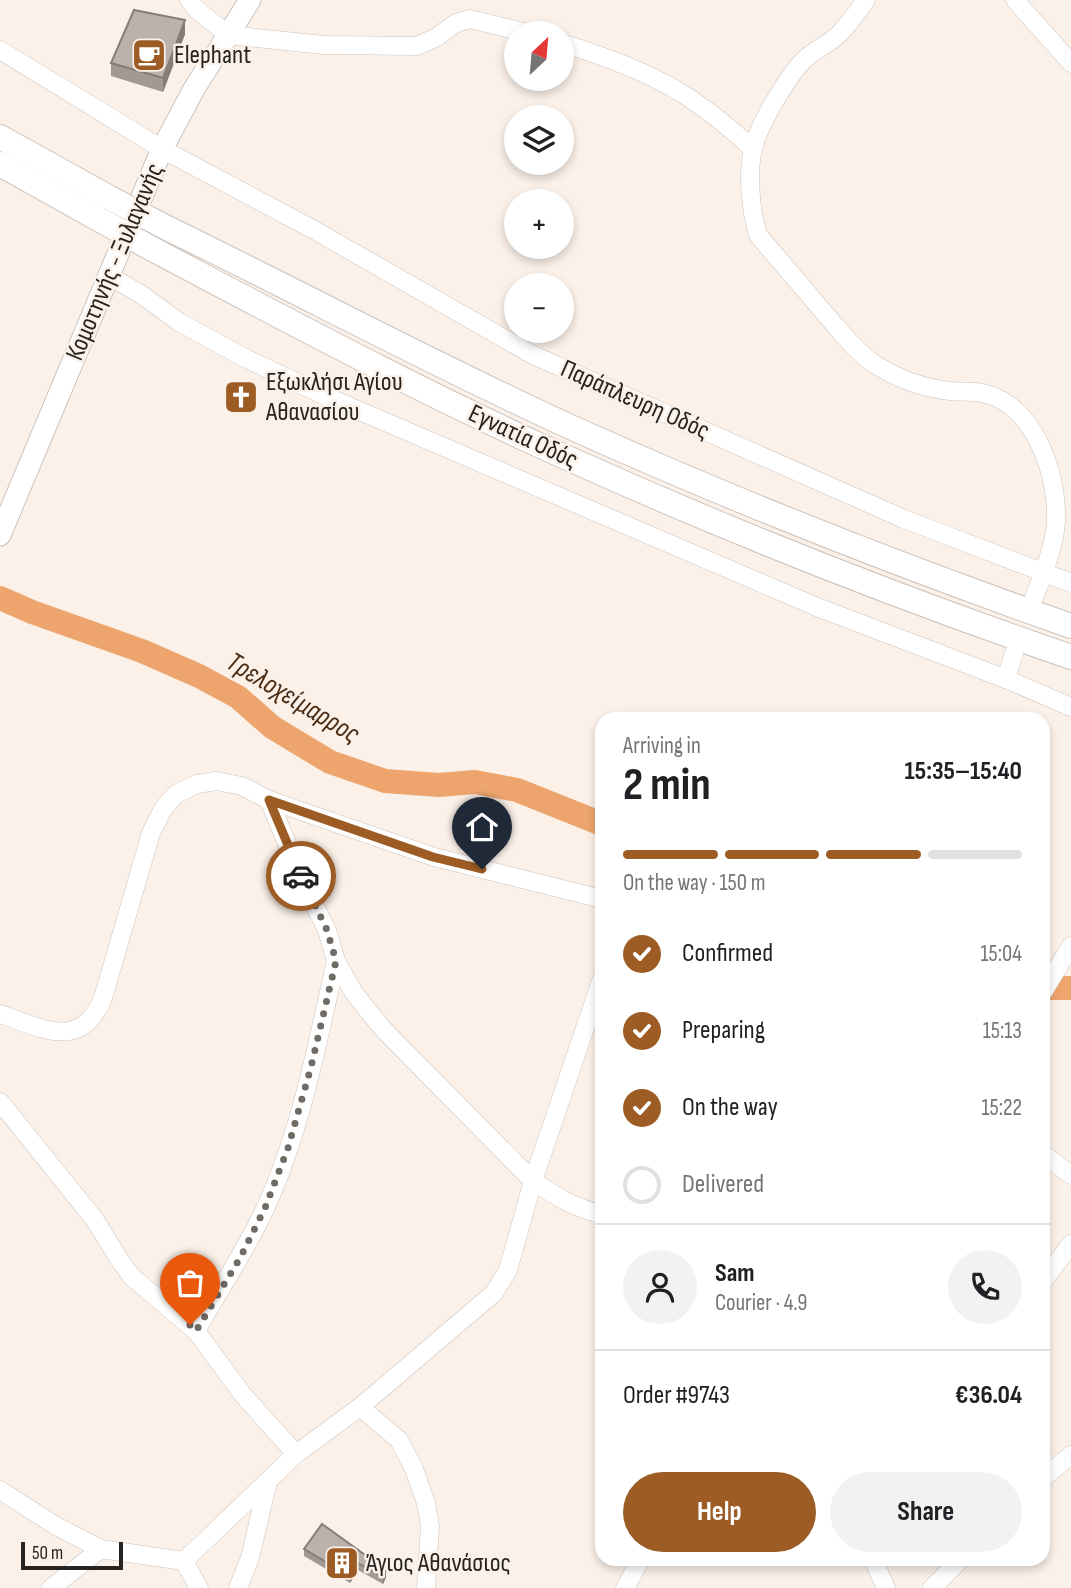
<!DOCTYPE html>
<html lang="en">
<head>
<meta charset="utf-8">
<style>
	:root { --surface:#fff; --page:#f2f2f2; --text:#202124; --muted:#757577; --line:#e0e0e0; --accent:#9c5c24 }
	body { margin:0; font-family:"Sofia Sans Condensed",sans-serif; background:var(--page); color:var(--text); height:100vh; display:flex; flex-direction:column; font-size:26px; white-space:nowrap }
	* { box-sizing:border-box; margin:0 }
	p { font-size:23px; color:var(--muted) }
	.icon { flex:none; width:38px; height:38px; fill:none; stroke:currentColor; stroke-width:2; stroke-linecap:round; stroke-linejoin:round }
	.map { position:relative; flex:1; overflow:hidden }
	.details { position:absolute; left:595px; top:712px; width:455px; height:854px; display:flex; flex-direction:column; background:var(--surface); border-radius:21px; box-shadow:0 4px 10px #0003 }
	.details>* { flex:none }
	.needle { width:46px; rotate:26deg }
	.tools { position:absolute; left:504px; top:21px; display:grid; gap:14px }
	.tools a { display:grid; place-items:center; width:70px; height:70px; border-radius:50%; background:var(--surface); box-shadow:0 4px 10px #0003; font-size:35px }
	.scale { position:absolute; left:21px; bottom:18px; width:102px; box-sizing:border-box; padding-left:7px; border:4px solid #262320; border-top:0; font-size:19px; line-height:24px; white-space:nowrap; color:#262320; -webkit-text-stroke:5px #fbf1e9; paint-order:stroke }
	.pin { position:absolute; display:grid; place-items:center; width:60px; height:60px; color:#fff; margin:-72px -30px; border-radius:50% 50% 50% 0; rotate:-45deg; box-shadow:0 0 7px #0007 }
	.pin .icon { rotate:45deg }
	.courier { position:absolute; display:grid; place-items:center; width:70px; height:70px; margin:-35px; border:5px solid #9c5c24; border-radius:50%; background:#fff; color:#222; box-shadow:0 2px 9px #0007 }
	.head em { font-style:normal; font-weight:700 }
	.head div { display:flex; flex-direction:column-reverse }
	.head { display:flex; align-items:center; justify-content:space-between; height:119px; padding:0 28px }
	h1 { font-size:46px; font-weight:700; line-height:52px }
	.bar { display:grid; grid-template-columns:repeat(4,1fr); gap:10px 7px; align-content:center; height:84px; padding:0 28px }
	.bar i { height:9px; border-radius:5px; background:var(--line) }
	.bar .selected { background:var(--accent) }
	.bar p { grid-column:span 4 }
	.line { display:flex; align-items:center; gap:18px; padding:0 28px; border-top:2px solid var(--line) }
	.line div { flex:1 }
	.round { display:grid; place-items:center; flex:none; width:74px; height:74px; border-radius:37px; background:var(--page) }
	ol { padding:0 28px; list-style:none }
	li { display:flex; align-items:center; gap:21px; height:77px }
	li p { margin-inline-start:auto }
	li .icon { padding:7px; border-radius:50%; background:var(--accent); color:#fff; stroke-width:4 }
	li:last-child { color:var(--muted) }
	li i { width:38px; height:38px; border:4px solid var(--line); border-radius:50% }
	.cta { display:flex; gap:14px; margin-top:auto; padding:14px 28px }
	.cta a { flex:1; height:80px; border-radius:42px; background:var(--accent); color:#fff; font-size:28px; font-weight:700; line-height:80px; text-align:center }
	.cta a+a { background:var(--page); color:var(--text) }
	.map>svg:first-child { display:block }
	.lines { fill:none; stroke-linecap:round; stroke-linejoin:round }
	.river { stroke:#eda56d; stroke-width:24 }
	.minor-casing { stroke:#cdc3bc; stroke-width:19 }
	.major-casing { stroke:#cdc3bc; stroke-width:23 }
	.highway-casing { stroke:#cdc3bc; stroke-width:26 }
	.minor { stroke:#fff; stroke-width:18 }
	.major { stroke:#fff; stroke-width:21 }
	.highway { stroke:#fff; stroke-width:24 }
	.highway-bridge-casing { stroke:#cdc3bc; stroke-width:26; stroke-linecap:butt }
	.highway-bridge { stroke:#fff; stroke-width:24 }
	.wall { fill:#a29994 }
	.shaded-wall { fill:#847d78 }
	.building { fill:#bcb2ac; stroke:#847d78; stroke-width:2 }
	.done { stroke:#716b66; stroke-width:7; stroke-dasharray:0 12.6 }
	.route { stroke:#9c5c24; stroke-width:9 }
	.labels { text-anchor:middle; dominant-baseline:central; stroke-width:5; stroke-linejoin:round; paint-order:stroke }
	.poi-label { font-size:26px; fill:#262320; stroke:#fbf1e9; text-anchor:start }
	.street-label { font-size:26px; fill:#262320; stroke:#fbf1e9 }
	.water-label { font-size:28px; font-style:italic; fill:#4b2d15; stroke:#fbf1e9 }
</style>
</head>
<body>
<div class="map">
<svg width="1071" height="1588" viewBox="0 0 1071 1588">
	<rect width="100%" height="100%" fill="#fbf1e9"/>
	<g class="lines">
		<g class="river">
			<polyline points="0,598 32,612 142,651 199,676 238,697 272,727 330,762 385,781 439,785 475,782 517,790 602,824"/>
			<polyline points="1043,988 1071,988"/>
		</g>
		<g class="minor-casing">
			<g id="minor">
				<polyline points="189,0 196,9 228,35 324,45 417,46 437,37 456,23 470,19 528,33"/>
				<path d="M866,0c-8,11 -17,24 -27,34 -10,10 -25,16 -35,26 -17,17 -46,66 -51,89 -6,24 -2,63 5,86 23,27 46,54 69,81 15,17 29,36 49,49 22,14 48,23 74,26 10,1 22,0 32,2 52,10 76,81 74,128 -1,23 -13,54 -22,77"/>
				<polyline points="1015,0 1071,63"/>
				<path d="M562,43c35,11 83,28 114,47 28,16 53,37 77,59"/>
				<polyline points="0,50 162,149 316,231 533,355 904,519 1071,583"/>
				<polyline points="108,275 142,295 179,322 243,357 332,399 817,607 1006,679"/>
				<polyline points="1014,653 1006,679 1071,707"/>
				<path d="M269,800l36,87 22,43 9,31 18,32 28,35 151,153c22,15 43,28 69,33"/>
				<polyline points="1043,992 1071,946"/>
				<path d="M0,1014c42,14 81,38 103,-16l48,-165 12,-24 13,-15 21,-10 19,-3 26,5 27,14 165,57 168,42"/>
				<polyline points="0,1102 95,1220 119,1259 132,1277 196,1331 243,1395 296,1454"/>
				<polyline points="1043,1154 1071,1175"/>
				<polyline points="1043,1281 1071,1244"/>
				<path d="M196,1331c23,-41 49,-79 69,-122 36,-78 52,-165 71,-248"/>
				<polyline points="360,1407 399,1440 414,1469 426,1503 430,1526 426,1588"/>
				<polyline points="1043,1478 1071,1455"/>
				<polyline points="0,1490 56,1526 101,1549 184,1561"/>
				<polyline points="873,1559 886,1588"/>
				<polyline points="184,1561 296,1454 360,1407 494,1293 508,1270 533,1181 602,978"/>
				<polyline points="184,1561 199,1588"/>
				<polyline points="51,1588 101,1549"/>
				<polyline points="238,1588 250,1558 268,1481"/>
				<polyline points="625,1588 641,1559"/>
				<polyline points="932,1588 961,1559"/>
			</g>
		</g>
		<g class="major-casing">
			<polyline id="major" points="0,535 162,149 194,89 250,0"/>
		</g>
		<g class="highway-casing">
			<g id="highway">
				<polyline points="0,137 110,198"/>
				<polyline points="0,164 102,221"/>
				<path d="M167,228c136,66 269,138 408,201 162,73 328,138 496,197"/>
				<path d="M156,251c135,71 269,143 407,205 166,75 336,142 508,201"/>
			</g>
		</g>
		<use href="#minor" class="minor"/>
		<use href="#major" class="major"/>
		<use href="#highway" class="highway"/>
		<g class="highway-bridge-casing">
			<g id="highway-bridge">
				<polyline points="110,198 167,228"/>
				<polyline points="102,221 156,251"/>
			</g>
		</g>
		<use href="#highway-bridge" class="highway-bridge"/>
	</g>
	<g class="wall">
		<polygon points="185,34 163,92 111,76 111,63"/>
		<polygon points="322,1524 386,1577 383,1584 358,1570 350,1583 304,1556 304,1549"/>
	</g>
	<g class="shaded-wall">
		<polygon points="185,20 185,34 163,92 163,78"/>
		<polygon points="358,1563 358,1570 350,1583 350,1576"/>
		<polygon points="386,1570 386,1577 383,1584 383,1577"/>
	</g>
	<g class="building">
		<polygon points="134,10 185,20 163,78 111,63"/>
		<polygon points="322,1524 386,1570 383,1577 358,1563 350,1576 304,1549"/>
	</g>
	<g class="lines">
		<polyline class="done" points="190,1325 196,1331 240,1258 265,1208 288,1148 311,1067 336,961 327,930 301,876"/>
		<polyline class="route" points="301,876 269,800 433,857 482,869"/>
	</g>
	<defs>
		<g id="cafe-square" transform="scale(1.75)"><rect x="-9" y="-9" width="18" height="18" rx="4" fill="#9c5c24" stroke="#fbf1e9"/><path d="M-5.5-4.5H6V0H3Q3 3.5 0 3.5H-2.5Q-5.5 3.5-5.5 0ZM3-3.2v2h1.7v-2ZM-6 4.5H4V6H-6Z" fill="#fff"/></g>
		<g id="church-square" transform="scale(1.75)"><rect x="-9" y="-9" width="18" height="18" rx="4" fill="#9c5c24" stroke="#fbf1e9"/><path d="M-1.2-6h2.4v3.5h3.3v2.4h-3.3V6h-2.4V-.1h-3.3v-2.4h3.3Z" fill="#fff"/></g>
		<g id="building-square" transform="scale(1.75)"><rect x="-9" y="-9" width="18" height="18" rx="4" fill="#9c5c24" stroke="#fbf1e9"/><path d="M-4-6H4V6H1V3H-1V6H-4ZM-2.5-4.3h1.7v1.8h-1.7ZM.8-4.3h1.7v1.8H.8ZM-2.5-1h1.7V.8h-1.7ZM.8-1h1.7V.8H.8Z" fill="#fff"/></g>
	</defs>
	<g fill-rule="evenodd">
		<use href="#cafe-square" x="149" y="55"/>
		<use href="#church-square" x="241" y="397"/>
		<use href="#building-square" x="342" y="1563"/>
	</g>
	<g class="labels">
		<g class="poi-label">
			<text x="174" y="55">Elephant</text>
			<text x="266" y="382">Εξωκλήσι Αγίου<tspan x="266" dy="30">Αθανασίου</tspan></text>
			<text x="366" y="1563">Άγιος Αθανάσιος</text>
		</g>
		<g class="street-label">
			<text transform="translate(115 262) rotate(-67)">Κομοτηνής - Ξυλαγανής</text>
			<text transform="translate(635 400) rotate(24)">Παράπλευρη Οδός</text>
			<text transform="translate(523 437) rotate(25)">Εγνατία Οδός</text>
		</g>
		<g class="water-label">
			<text transform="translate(293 698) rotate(31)">Τρελοχείμαρρος</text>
		</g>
	</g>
</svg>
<div class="tools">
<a><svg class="needle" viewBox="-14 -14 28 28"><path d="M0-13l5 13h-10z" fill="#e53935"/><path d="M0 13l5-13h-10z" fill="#757577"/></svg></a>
<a><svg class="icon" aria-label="layers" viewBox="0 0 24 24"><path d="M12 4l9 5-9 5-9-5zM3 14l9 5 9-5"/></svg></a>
<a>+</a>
<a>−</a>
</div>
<div class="scale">50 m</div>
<div class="pin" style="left:190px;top:1325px;background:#ea580c"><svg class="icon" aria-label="bag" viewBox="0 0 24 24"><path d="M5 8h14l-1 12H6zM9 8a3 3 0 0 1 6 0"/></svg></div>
<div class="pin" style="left:482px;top:869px;background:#1f2937"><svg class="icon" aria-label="home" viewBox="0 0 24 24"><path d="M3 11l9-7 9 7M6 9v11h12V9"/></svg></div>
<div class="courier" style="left:301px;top:876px"><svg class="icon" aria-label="car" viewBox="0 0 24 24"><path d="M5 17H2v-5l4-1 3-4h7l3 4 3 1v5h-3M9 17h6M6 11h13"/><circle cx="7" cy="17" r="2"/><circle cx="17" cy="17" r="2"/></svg></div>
<section class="details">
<div class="head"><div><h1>2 min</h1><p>Arriving in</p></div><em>15:35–15:40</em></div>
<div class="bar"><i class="selected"></i><i class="selected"></i><i class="selected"></i><i></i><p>On the way · 150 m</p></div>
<ol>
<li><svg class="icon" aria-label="check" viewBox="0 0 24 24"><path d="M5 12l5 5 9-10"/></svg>Confirmed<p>15:04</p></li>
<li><svg class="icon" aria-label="check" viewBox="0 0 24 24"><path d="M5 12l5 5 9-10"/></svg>Preparing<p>15:13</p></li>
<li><svg class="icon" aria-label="check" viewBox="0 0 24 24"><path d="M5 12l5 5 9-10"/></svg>On the way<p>15:22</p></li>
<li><i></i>Delivered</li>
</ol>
<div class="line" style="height:126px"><a class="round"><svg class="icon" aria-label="person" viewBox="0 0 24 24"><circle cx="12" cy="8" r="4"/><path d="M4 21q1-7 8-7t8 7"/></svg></a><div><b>Sam</b><p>Courier · 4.9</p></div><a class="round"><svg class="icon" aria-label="phone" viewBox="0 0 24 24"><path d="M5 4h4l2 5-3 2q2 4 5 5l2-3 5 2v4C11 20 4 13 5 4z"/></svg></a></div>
<div class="line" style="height:91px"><div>Order #9743</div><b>€36.04</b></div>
<div class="cta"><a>Help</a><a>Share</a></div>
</section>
</div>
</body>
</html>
